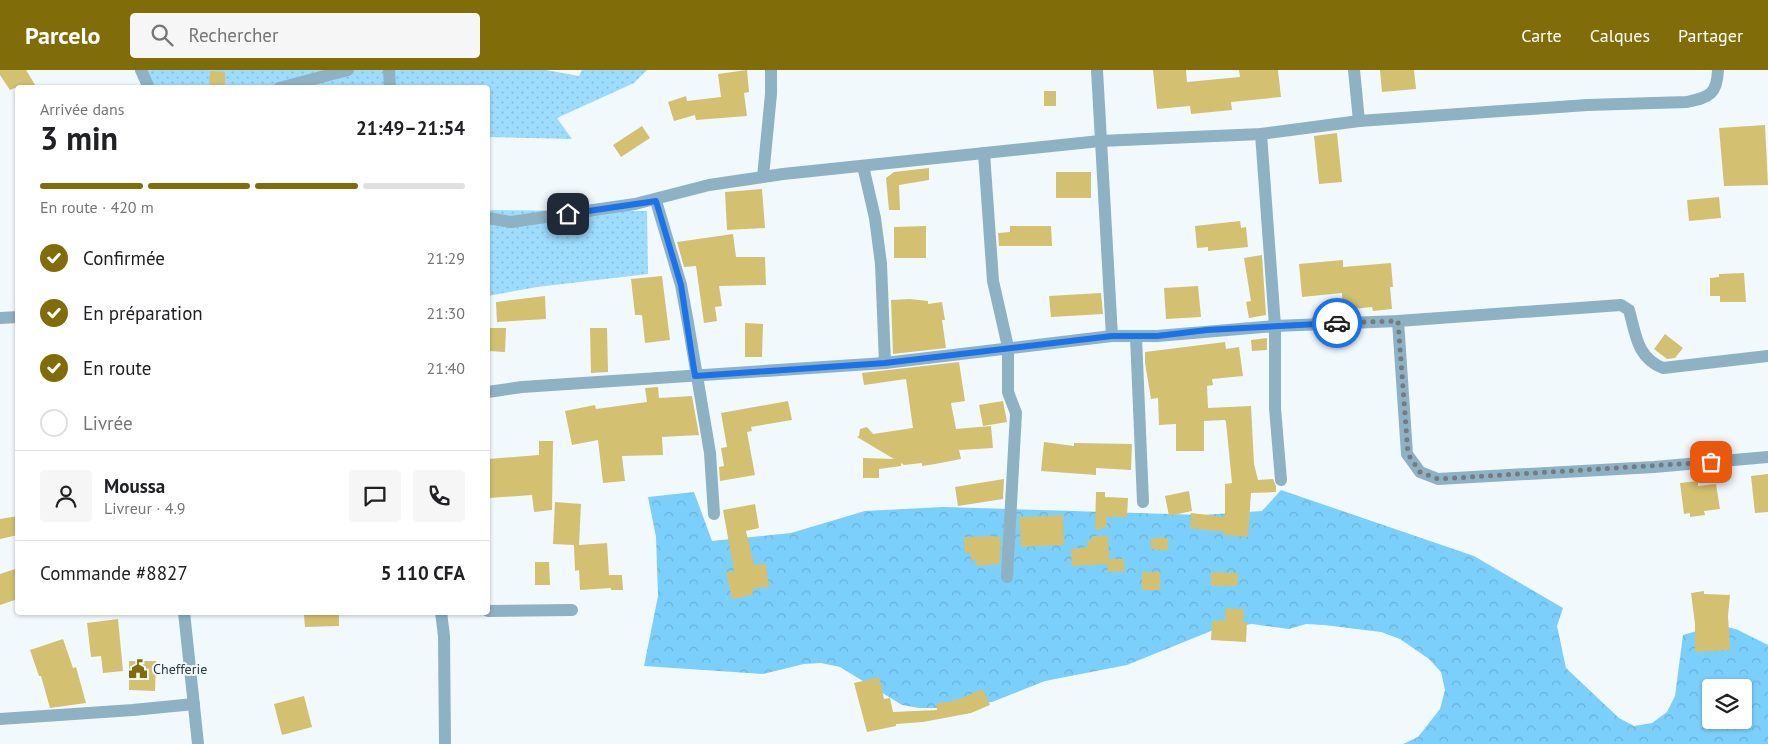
<!DOCTYPE html>
<html lang="fr">
<head>
<meta charset="utf-8">
<style>
	:root { --surface:#fff; --page:#f6f6f6; --text:#202124; --muted:#757577; --line:#e0e0e0; --accent:#806d09 }
	body { margin:0; font-family:"PT Sans",sans-serif; background:var(--page); color:var(--text); height:100vh; display:flex; flex-direction:column; font-size:19px; white-space:nowrap }
	* { box-sizing:border-box; margin:0 }
	p { font-size:16px; color:var(--muted) }
	.icon { flex:none; width:28px; height:28px; fill:none; stroke:currentColor; stroke-width:2; stroke-linecap:round; stroke-linejoin:round }
	.map { position:relative; flex:1; overflow:hidden }
	.drawer { position:absolute; left:15px; top:15px; width:475px; height:530px; display:flex; flex-direction:column; background:var(--surface); border-radius:5px; box-shadow:0 1px 4px #0004 }
	.drawer>* { flex:none }
	.tools { position:absolute; left:1702px; top:609px; display:grid; gap:10px }
	.tools a { display:grid; place-items:center; width:50px; height:50px; border-radius:5px; background:var(--surface); box-shadow:0 1px 4px #0004; font-size:25px }
	.pin { position:absolute; display:grid; place-items:center; width:42px; height:42px; color:#fff; margin:-21px; border-radius:10px; box-shadow:0 2px 8px #0006 }
	.courier { position:absolute; display:grid; place-items:center; width:50px; height:50px; margin:-25px; border:4px solid #1a73e8; border-radius:50%; background:#fff; color:#222; box-shadow:0 1px 6px #0007 }
	.summary em { font-style:normal; font-weight:600 }
	.summary div { display:flex; flex-direction:column-reverse }
	.summary { display:flex; align-items:center; justify-content:space-between; height:85px; padding:0 25px }
	h1 { font-size:32px; font-weight:600; line-height:38px }
	.bar { display:grid; grid-template-columns:repeat(4,1fr); gap:8px 5px; align-content:center; height:60px; padding:0 25px }
	.bar i { height:6px; border-radius:4px; background:var(--line) }
	.bar .on { background:var(--accent) }
	.bar p { grid-column:span 4 }
	.line { display:flex; align-items:center; gap:12px; padding:0 25px; border-top:1px solid var(--line) }
	.line div { flex:1 }
	.round { display:grid; place-items:center; flex:none; width:52px; height:52px; border-radius:5px; background:var(--page) }
	ol { padding:0 25px; list-style:none }
	li { display:flex; align-items:center; gap:15px; height:55px }
	li p { margin-inline-start:auto }
	li .icon { padding:5px; border-radius:50%; background:var(--accent); color:#fff; stroke-width:4 }
	li:last-child { color:var(--muted) }
	li i { width:28px; height:28px; border:2px solid var(--line); border-radius:50% }
	header { display:flex; align-items:center; gap:30px; box-sizing:border-box; height:70px; padding:0 25px; background:var(--accent); color:#fff }
	header strong { font-size:24px }
	nav { display:flex; gap:28px; margin-inline-start:auto; font-size:18px }
	.search { width:350px; height:45px; background:var(--page); display:flex; align-items:center; gap:12px; box-sizing:border-box; padding:0 18px; border-radius:5px; color:var(--muted); font-size:19px }
	.map>svg:first-child { display:block }
	.grass { fill:url(#grass-dots) }
	.forest { fill:url(#forest-crowns); fill-rule:evenodd }
	.building { fill:#d3c070 }
	.lines { fill:none; stroke-linecap:round; stroke-linejoin:round }
	.minor { stroke:#8fb1c4; stroke-width:12 }
	.tertiary { stroke:#8fb1c4; stroke-width:12 }
	.done { stroke:#717d83; stroke-width:5; stroke-dasharray:0 9 }
	.route { stroke:#1a73e8; stroke-width:6 }
	.labels { text-anchor:middle; dominant-baseline:central; stroke-width:4; stroke-linejoin:round; paint-order:stroke }
	.poi-label { font-size:14px; fill:#2c3a42; stroke:#f2f9fd; text-anchor:start }
</style>
</head>
<body>
<header>
<strong>Parcelo</strong>
<div class="search"><svg class="icon" aria-label="search" viewBox="0 0 24 24"><circle cx="10" cy="10" r="6"/><path d="M15 15l6 6"/></svg>Rechercher</div>
<nav><a>Carte</a><a>Calques</a><a>Partager</a></nav>
</header>
<div class="map">
<svg width="1768" height="674" viewBox="0 0 1768 674">
	<defs>
		<pattern id="grass-dots" width="8" height="8" patternUnits="userSpaceOnUse" patternTransform="scale(1.25)"><rect width="8" height="8" fill="#9edcfe"/><path d="M2 2h.1M6 6h.1" fill="none" stroke="#88bedb" stroke-width="1.8" stroke-linecap="round"/></pattern>
		<pattern id="forest-crowns" width="20" height="18" patternUnits="userSpaceOnUse" patternTransform="scale(1.25)"><rect width="20" height="18" fill="#7bcffb"/><path d="M2 6a3 3 0 1 1 6 0M12 15a3 3 0 1 1 6 0" fill="none" stroke="#6ab2d8"/></pattern>
	</defs>
	<rect width="100%" height="100%" fill="#f2f9fd"/>
	<g class="grass">
		<polygon points="141,0 546,0 579,6 582,0 647,0 634,13 557,48 572,69 488,67 488,18 148,17"/>
		<polygon points="488,140 647,141 648,204 537,217 488,226"/>
	</g>
	<path class="forest" d="M1281,420l193,66 89,52 -6,18 9,42 53,50 15,8 18,-3 15,-11 8,-16 8,-61 34,-10 19,4 32,16v99h-365l15,-7 22,-28 5,-19 -4,-18 -12,-13 -29,-20 -19,-7 -57,-7 -18,-1 -17,5 -37,-5 -36,5 -89,36 -82,16 -53,21 -36,6h-37l-17,-3 -62,-38 -19,-4 -17,1 -41,10 -119,-8 14,-70 -2,-59 -8,-40 46,-5 18,49 79,-8 74,-22 78,-4 259,8 60,-4zM1711,618h33v32h-33z"/>
	<g class="building">
		<polygon points="0,0 26,0 37,18 15,18 10,20 0,5"/>
		<polygon points="747,0 749,22 744,23 747,46 696,50 695,45 674,51 668,32 686,26 687,31 721,27 718,4"/>
		<polygon points="1153,0 1186,0 1187,12 1240,7 1239,0 1278,0 1281,27 1231,32 1232,40 1191,44 1190,36 1157,39"/>
		<polygon points="1380,0 1414,0 1416,19 1382,22"/>
		<polygon points="210,1 225,2 225,18 209,18"/>
		<rect x="1044" y="21" width="12" height="15"/>
		<polygon points="1765,55 1768,115 1724,116 1719,58"/>
		<polygon points="642,56 650,68 621,87 613,75"/>
		<polygon points="1337,63 1342,112 1319,114 1314,66"/>
		<polygon points="929,98 929,110 899,115 900,140 889,140 886,108 894,102"/>
		<rect x="1056" y="102" width="35" height="26"/>
		<polygon points="762,119 765,158 727,160 725,122"/>
		<polygon points="1719,127 1721,148 1689,151 1687,130"/>
		<polygon points="1240,151 1241,158 1246,157 1248,177 1208,181 1208,177 1197,178 1195,156"/>
		<polygon points="926,156 926,188 894,188 894,157"/>
		<polygon points="1010,156 1051,156 1052,176 999,176 998,163 1010,162"/>
		<polygon points="733,164 736,187 765,187 766,215 719,216 722,236 715,237 717,251 704,253 696,196 684,197 677,172"/>
		<polygon points="1262,185 1266,245 1249,248 1246,232 1251,231 1244,188"/>
		<polygon points="1343,190 1343,197 1391,193 1393,217 1390,217 1392,239 1373,241 1372,237 1343,240 1342,223 1302,227 1299,194"/>
		<polygon points="1744,203 1746,232 1720,232 1720,226 1710,226 1710,208 1719,207 1719,204"/>
		<polygon points="662,206 670,270 645,273 642,245 635,245 631,209"/>
		<polygon points="1198,216 1201,247 1166,249 1164,218"/>
		<polygon points="1101,223 1103,244 1051,247 1049,226"/>
		<polygon points="545,226 546,249 497,252 496,232"/>
		<polygon points="910,229 928,231 928,234 942,232 945,250 942,250 946,278 893,284 891,230"/>
		<polygon points="745,253 763,254 762,287 745,287"/>
		<polygon points="488,258 506,258 505,282 488,281"/>
		<polygon points="590,258 607,258 608,302 591,303"/>
		<polygon points="1665,264 1683,278 1675,288 1667,289 1654,279"/>
		<polygon points="1267,268 1267,280 1252,281 1251,270"/>
		<polygon points="1225,272 1226,279 1239,277 1243,306 1212,309 1213,315 1207,316 1208,338 1251,336 1254,394 1258,410 1273,409 1276,416 1276,422 1251,423 1248,467 1224,465 1224,462 1190,458 1191,443 1225,447 1225,414 1232,413 1226,352 1225,350 1204,351 1204,381 1176,381 1176,354 1159,355 1158,328 1151,329 1145,293 1145,282"/>
		<polygon points="959,292 965,331 951,333 956,359 991,356 993,378 959,380 961,389 935,394 922,396 922,393 904,395 901,393 901,396 879,399 879,408 863,408 863,388 894,389 857,367 859,366 860,359 867,357 873,364 913,358 906,309 864,315 862,303"/>
		<polygon points="658,317 659,328 692,326 699,365 662,367 663,385 622,386 625,411 603,413 598,370 572,375 565,341 595,335 596,339 647,332 645,318"/>
		<polygon points="788,331 792,350 751,357 752,361 747,362 755,405 720,411 719,397 724,396 721,378 727,377 721,343"/>
		<polygon points="1003,331 1007,352 983,356 979,335"/>
		<polygon points="539,371 553,371 552,440 534,442 532,425 488,428 488,389 539,385"/>
		<polygon points="1044,372 1074,376 1074,373 1132,374 1131,400 1096,398 1096,405 1041,401"/>
		<polygon points="1768,404 1768,442 1755,443 1751,406"/>
		<polygon points="1004,409 1003,429 958,436 955,417"/>
		<polygon points="1698,411 1698,416 1716,414 1720,439 1704,441 1705,445 1690,447 1690,443 1684,444 1680,413"/>
		<polygon points="1189,421 1192,441 1169,446 1165,426"/>
		<polygon points="1096,422 1105,422 1105,427 1128,428 1127,447 1106,447 1107,457 1095,460"/>
		<polygon points="555,432 581,434 579,475 607,473 609,505 622,505 623,520 611,520 611,518 580,520 579,500 575,501 574,475 553,474"/>
		<polygon points="755,434 759,458 746,461 754,495 766,494 769,517 752,519 753,525 732,529 726,502 734,501 723,440"/>
		<polygon points="1063,445 1064,475 1021,477 1019,447"/>
		<polygon points="18,446 18,465 0,469 0,449"/>
		<polygon points="992,466 1001,467 1000,494 977,496 976,490 972,491 969,482 965,483 964,467"/>
		<polygon points="1093,466 1108,466 1109,489 1124,489 1125,501 1108,502 1107,494 1072,496 1071,479 1088,477 1087,470 1093,469"/>
		<polygon points="1151,468 1168,468 1168,480 1151,479"/>
		<polygon points="535,492 549,492 550,515 535,515"/>
		<polygon points="18,498 18,529 0,535 0,504"/>
		<rect x="1142" y="502" width="18" height="18"/>
		<polygon points="1211,502 1238,503 1237,516 1211,516"/>
		<polygon points="1704,521 1704,524 1730,525 1728,546 1730,580 1695,582 1695,554 1691,523"/>
		<polygon points="1225,538 1244,539 1243,552 1247,552 1246,572 1211,570 1212,550 1225,551"/>
		<polygon points="339,544 339,556 305,557 304,545"/>
		<polygon points="118,549 123,601 103,603 101,586 91,587 87,553"/>
		<polygon points="63,569 73,598 76,597 86,633 50,638 41,606 39,606 30,580"/>
		<polygon points="129,591 156,591 155,621 129,620"/>
		<polygon points="879,607 884,629 890,628 893,642 937,640 936,634 957,630 983,619 990,635 971,643 923,652 896,654 896,656 867,662 854,613"/>
		<polygon points="304,626 312,657 282,665 274,634"/>
	</g>
	<g class="lines">
		<g class="minor">
			<polyline points="389,0 390,18"/>
			<polyline points="1097,0 1112,266"/>
			<polyline points="1354,0 1359,51"/>
			<polyline points="279,18 348,0"/>
			<path d="M1261,64l14,192 123,-5 223,-16 8,5c7,25 8,48 34,58l105,-12"/>
			<polyline points="984,83 993,211 1008,277 1008,322 1016,343 1007,507"/>
			<polyline points="863,96 875,148 881,194 885,293"/>
			<polyline points="763,107 771,24 771,0"/>
			<polyline points="656,131 681,215 688,253 710,383 714,444"/>
			<path d="M488,148l23,4 124,-18 74,-19 74,-11 317,-33 161,-7 98,-13 228,-16 100,-3c23,-5 30,-8 31,-32"/>
			<polyline points="0,248 18,247"/>
			<polyline points="1398,251 1407,384 1420,402 1438,409 1654,397 1768,387"/>
			<polyline points="1136,267 1143,432"/>
			<polyline points="488,322 522,317 885,293 1112,266 1157,266 1275,256 1275,338 1281,410"/>
			<polyline points="488,541 572,540"/>
			<polyline points="441,542 444,566 445,674"/>
			<polyline points="0,649 133,640 194,634"/>
		</g>
		<g class="tertiary">
			<polyline points="141,0 149,18"/>
			<polyline points="184,542 198,674"/>
		</g>
	</g>
	<g class="lines">
		<polyline class="done" points="1337,253 1398,251 1408,384 1420,402 1438,409 1711,392"/>
		<polyline class="route" points="568,144 656,131 681,215 695,306 885,293 1112,266 1157,266 1207,260 1337,253"/>
	</g>
	<defs>
		<g id="civic-bare" transform="scale(1.5)"><path d="M-.6-6.5H3V-4.5H.6V-3L4-1V1h2V6H-6V1h2V-1L-.6-3ZM-1.2 2.5V6h2.4V2.5Z" fill="#806d09" stroke="#f2f9fd" stroke-width="2.5" paint-order="stroke"/></g>
	</defs>
	<g fill-rule="evenodd">
		<use href="#civic-bare" x="138" y="599"/>
	</g>
	<g class="labels">
		<g class="poi-label">
			<text x="153" y="599">Chefferie</text>
		</g>
	</g>
</svg>
<div class="tools">
<a><svg class="icon" aria-label="layers" viewBox="0 0 24 24"><path d="M12 4l9 5-9 5-9-5zM3 14l9 5 9-5"/></svg></a>
</div>
<div class="pin" style="left:1711px;top:392px;background:#ea580c"><svg class="icon" aria-label="bag" viewBox="0 0 24 24"><path d="M5 8h14l-1 12H6zM9 8a3 3 0 0 1 6 0"/></svg></div>
<div class="pin" style="left:568px;top:144px;background:#1f2937"><svg class="icon" aria-label="home" viewBox="0 0 24 24"><path d="M3 11l9-7 9 7M6 9v11h12V9"/></svg></div>
<div class="courier" style="left:1337px;top:253px"><svg class="icon" aria-label="car" viewBox="0 0 24 24"><path d="M5 17H2v-5l4-1 3-4h7l3 4 3 1v5h-3M9 17h6M6 11h13"/><circle cx="7" cy="17" r="2"/><circle cx="17" cy="17" r="2"/></svg></div>
<section class="drawer">
<div class="summary"><div><h1>3 min</h1><p>Arrivée dans</p></div><em>21:49–21:54</em></div>
<div class="bar"><i class="on"></i><i class="on"></i><i class="on"></i><i></i><p>En route · 420 m</p></div>
<ol>
<li><svg class="icon" aria-label="check" viewBox="0 0 24 24"><path d="M5 12l5 5 9-10"/></svg>Confirmée<p>21:29</p></li>
<li><svg class="icon" aria-label="check" viewBox="0 0 24 24"><path d="M5 12l5 5 9-10"/></svg>En préparation<p>21:30</p></li>
<li><svg class="icon" aria-label="check" viewBox="0 0 24 24"><path d="M5 12l5 5 9-10"/></svg>En route<p>21:40</p></li>
<li><i></i>Livrée</li>
</ol>
<div class="line" style="height:90px"><a class="round"><svg class="icon" aria-label="person" viewBox="0 0 24 24"><circle cx="12" cy="8" r="4"/><path d="M4 21q1-7 8-7t8 7"/></svg></a><div><b>Moussa</b><p>Livreur · 4.9</p></div><a class="round"><svg class="icon" aria-label="chat" viewBox="0 0 24 24"><path d="M4 5h16v11H9l-5 4z"/></svg></a><a class="round"><svg class="icon" aria-label="phone" viewBox="0 0 24 24"><path d="M5 4h4l2 5-3 2q2 4 5 5l2-3 5 2v4C11 20 4 13 5 4z"/></svg></a></div>
<div class="line" style="height:65px"><div>Commande #8827</div><b>5 110 CFA</b></div>
</section>
</div>
</body>
</html>
